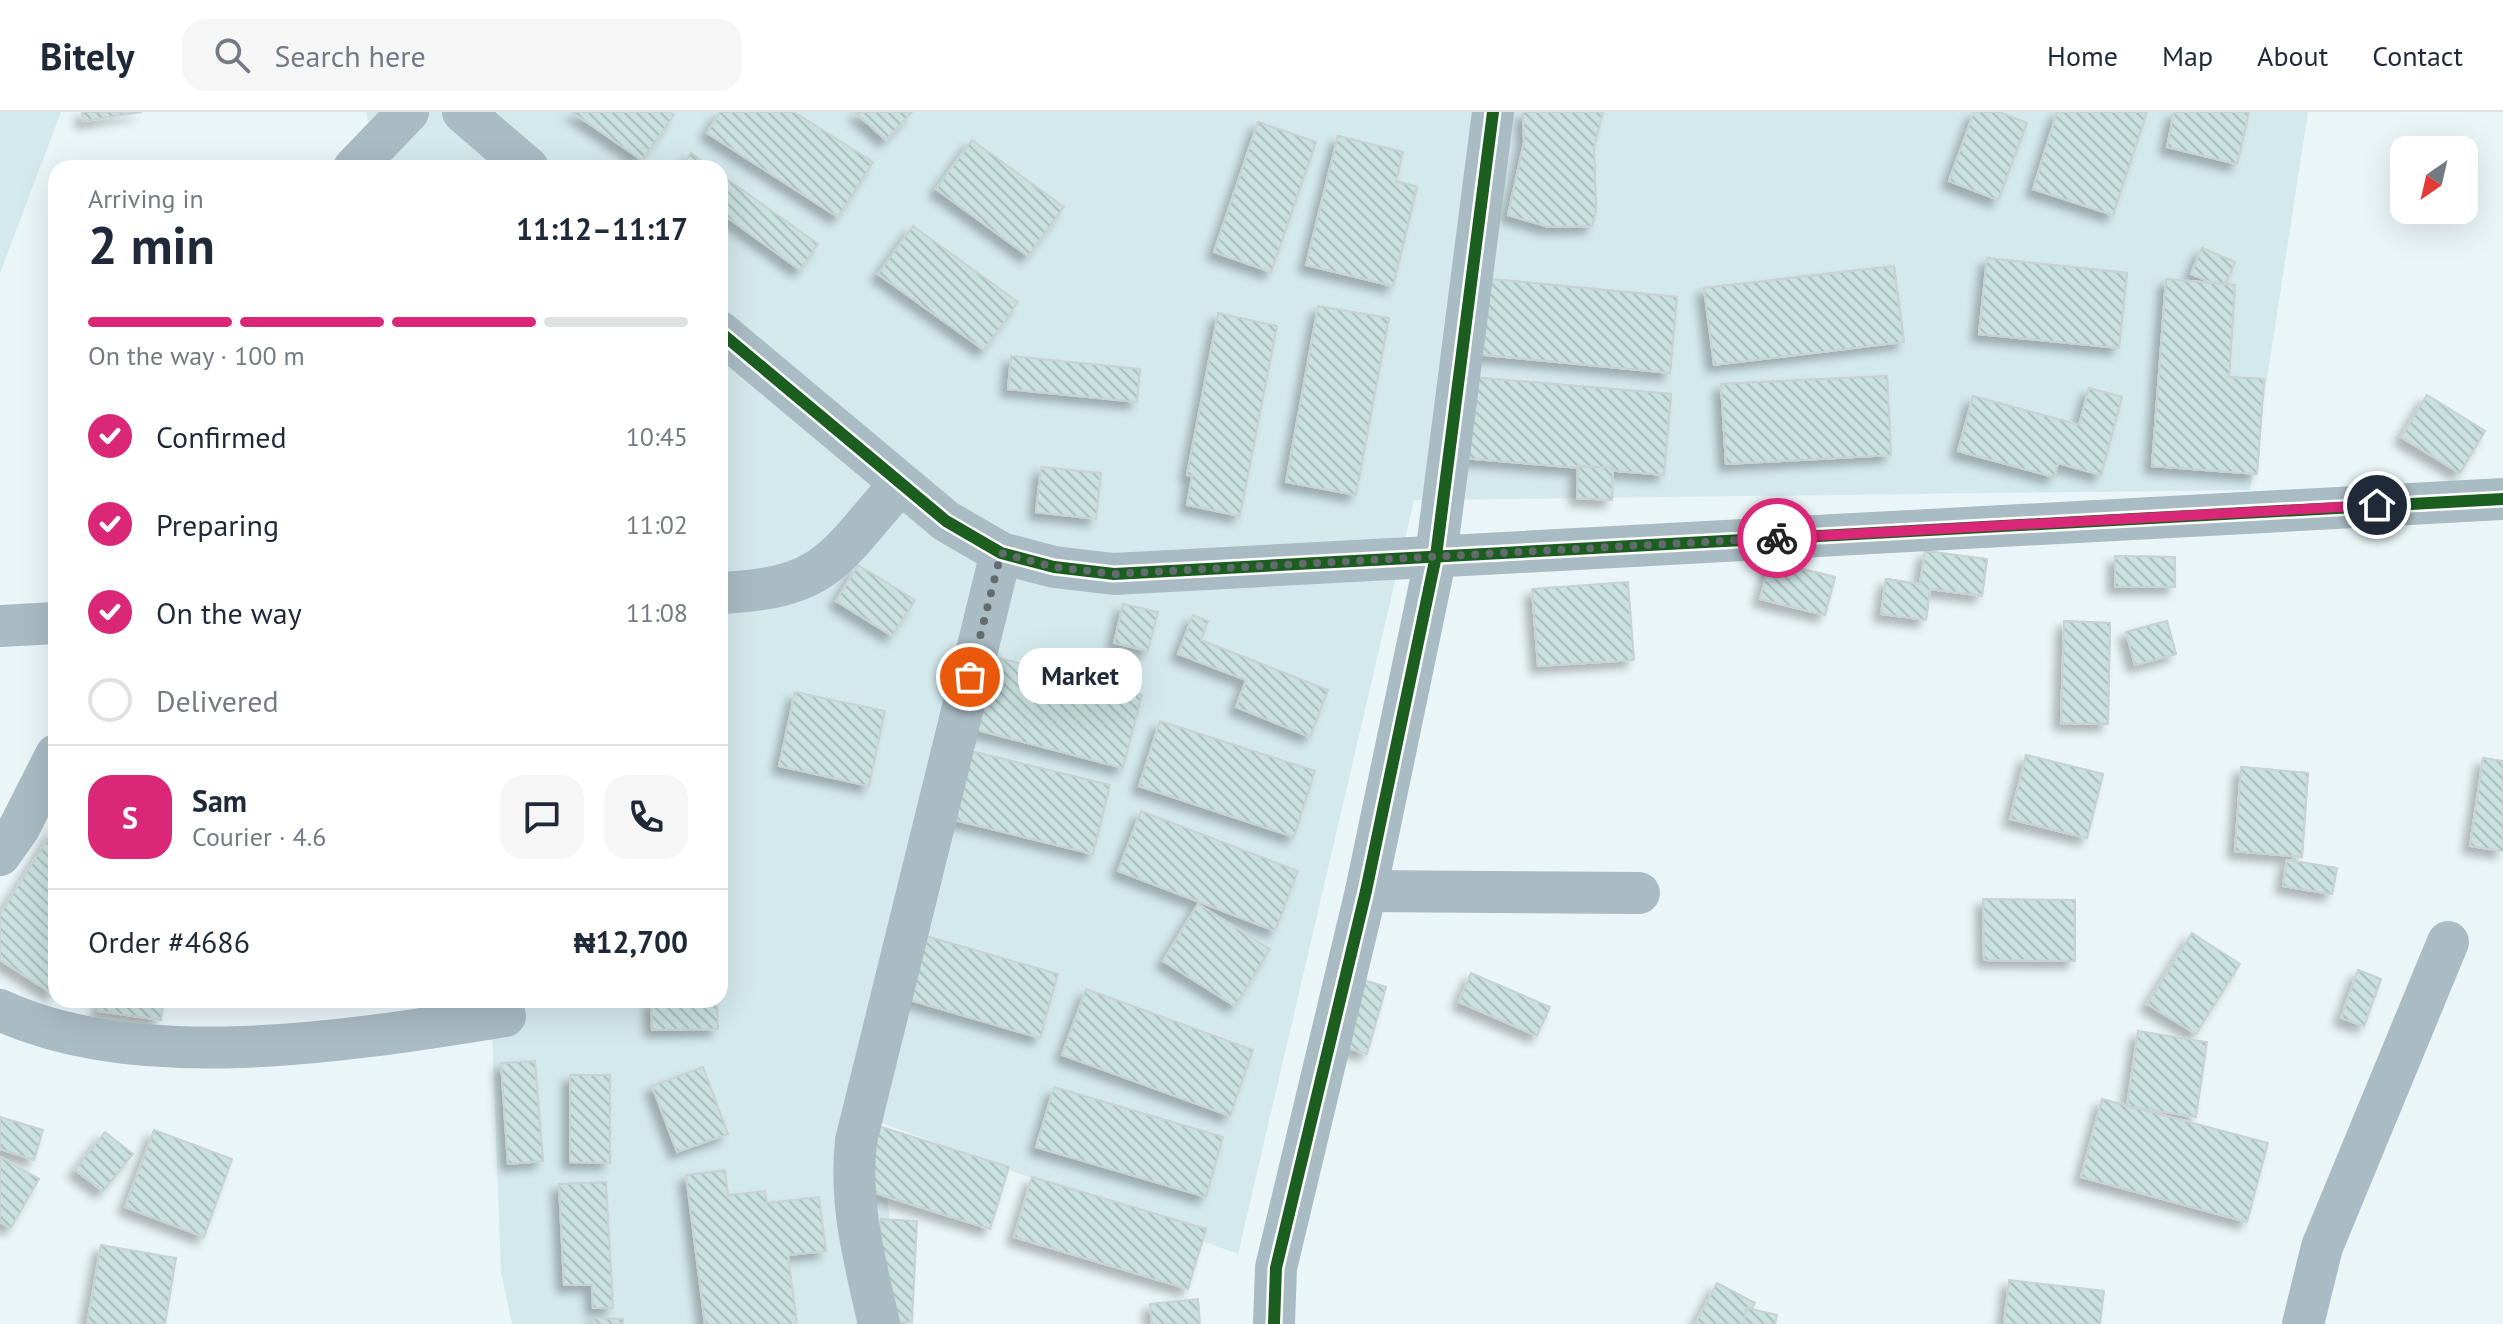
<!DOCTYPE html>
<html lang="en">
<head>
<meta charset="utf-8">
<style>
	:root { --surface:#fff; --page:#f6f6f7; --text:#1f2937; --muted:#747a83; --line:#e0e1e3; --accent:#db2777 }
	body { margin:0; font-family:"PT Sans",sans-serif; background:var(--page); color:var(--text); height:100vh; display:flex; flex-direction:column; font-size:30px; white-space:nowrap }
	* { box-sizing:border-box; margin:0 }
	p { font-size:26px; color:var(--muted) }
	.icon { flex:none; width:44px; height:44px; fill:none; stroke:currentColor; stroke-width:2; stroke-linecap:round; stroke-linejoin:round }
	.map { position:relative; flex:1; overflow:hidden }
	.sheet { position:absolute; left:48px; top:48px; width:680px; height:848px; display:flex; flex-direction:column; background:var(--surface); border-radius:24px; box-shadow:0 8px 32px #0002 }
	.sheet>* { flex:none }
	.needle { width:52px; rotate:214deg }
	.tools { position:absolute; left:2390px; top:24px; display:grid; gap:16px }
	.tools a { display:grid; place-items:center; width:88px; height:88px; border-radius:16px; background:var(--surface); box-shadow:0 8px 32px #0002; font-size:40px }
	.pin { position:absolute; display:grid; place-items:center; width:68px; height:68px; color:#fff; margin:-34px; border:4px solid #fff; border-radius:50%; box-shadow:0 2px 8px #0007 }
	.courier { position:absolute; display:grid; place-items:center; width:80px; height:80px; margin:-40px; border:6px solid #db2777; border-radius:50%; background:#fff; color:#222; box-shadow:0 2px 10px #0007 }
	.bubble { position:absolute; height:56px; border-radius:24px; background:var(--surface); box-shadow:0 8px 32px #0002; font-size:26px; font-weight:600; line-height:56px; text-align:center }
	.summary em { font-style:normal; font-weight:600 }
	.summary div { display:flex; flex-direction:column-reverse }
	.summary { display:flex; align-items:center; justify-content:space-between; height:136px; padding:0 40px }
	h1 { font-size:52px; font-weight:600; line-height:60px }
	.bar { display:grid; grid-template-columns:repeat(4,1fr); gap:12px 8px; align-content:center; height:96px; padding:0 40px }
	.bar i { height:10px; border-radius:6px; background:var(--line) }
	.bar .current { background:var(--accent) }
	.bar p { grid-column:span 4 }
	.line { display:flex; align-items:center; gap:20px; padding:0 40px; border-top:2px solid var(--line) }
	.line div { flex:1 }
	.round { display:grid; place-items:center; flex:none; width:84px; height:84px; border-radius:24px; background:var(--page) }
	ol { padding:0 40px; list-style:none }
	li { display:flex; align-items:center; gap:24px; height:88px }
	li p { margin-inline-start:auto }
	li .icon { padding:8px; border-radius:50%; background:var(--accent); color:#fff; stroke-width:4 }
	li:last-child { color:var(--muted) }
	li i { width:44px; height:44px; border:4px solid var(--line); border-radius:50% }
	header { display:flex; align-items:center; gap:48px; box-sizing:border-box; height:112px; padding:0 40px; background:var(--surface); border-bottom:2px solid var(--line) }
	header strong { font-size:38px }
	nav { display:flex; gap:44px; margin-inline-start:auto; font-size:28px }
	.search { width:560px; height:72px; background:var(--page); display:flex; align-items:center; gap:20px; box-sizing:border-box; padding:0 28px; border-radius:24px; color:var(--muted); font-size:30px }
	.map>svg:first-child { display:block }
	.built { fill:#d4e9ec }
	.building { fill:url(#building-back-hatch); stroke:#c9d2d2; stroke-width:2; filter:url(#shadow) }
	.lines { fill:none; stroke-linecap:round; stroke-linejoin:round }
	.minor { stroke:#a9bbc3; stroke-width:42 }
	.cycleway-casing { stroke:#fff; stroke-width:17 }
	.cycleway { stroke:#1b5e20; stroke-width:12 }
	.done { stroke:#626b6d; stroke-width:8; stroke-dasharray:0 14.4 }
	.route { stroke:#db2777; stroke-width:10 }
</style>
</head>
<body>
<header>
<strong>Bitely</strong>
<div class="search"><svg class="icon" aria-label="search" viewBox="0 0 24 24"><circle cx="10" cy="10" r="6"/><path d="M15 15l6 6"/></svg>Search here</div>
<nav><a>Home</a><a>Map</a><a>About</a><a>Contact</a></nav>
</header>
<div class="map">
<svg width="2503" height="1212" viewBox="0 0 2503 1212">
	<defs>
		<pattern id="building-back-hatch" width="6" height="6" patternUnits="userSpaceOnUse" patternTransform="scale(2)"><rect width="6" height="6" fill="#c8e0de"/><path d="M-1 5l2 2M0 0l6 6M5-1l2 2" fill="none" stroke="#abc0be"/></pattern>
		<filter id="shadow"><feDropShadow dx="-7" dy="7" stdDeviation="4" flood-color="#0004"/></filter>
	</defs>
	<rect width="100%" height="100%" fill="#eaf5f7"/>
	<g class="built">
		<polygon points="0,0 61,0 0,161"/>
		<polygon points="366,0 2308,0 2250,378 1414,388 1238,1142 879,1010 901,1212 512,1212 501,1161 491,888 720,888 720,56 378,56"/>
	</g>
	<g class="building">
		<polygon points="82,0 142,0 83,9"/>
		<polygon points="572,0 669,0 674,3 642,48"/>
		<polygon points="720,0 794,0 873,50 838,105 707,21"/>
		<polygon points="855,0 912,0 886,28"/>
		<polygon points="1523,0 1603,0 1594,35 1596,98 1592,114 1549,115 1508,103 1524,30"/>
		<polygon points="1523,0 1603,0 1594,35 1596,98 1592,114 1549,115 1508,103 1524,30"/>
		<polygon points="1974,0 1999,0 2027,11 1998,88 1949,69"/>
		<polygon points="1974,0 1999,0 2027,11 1998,88 1949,69"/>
		<polygon points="2057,0 2147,0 2113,103 2033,77"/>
		<polygon points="2057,0 2147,0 2113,103 2033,77"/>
		<polygon points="2174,0 2249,0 2237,52 2167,35"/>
		<polygon points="2174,0 2249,0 2237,52 2167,35"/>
		<polygon points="1258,10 1316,30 1271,160 1214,140"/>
		<polygon points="1258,10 1316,30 1271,160 1214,140"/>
		<polygon points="1338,24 1403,40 1396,69 1417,75 1393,174 1306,153"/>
		<polygon points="1338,24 1403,40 1396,69 1417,75 1393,174 1306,153"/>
		<polygon points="972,28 1064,95 1028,144 936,77"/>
		<polygon points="691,41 712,56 681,56"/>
		<polygon points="720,62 818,132 800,158 720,100"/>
		<polygon points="913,114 1018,190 984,238 878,162"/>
		<polygon points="2202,136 2235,150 2224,176 2191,162"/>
		<polygon points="2202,136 2235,150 2224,176 2191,162"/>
		<polygon points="1987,146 2127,161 2119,236 1979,222"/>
		<polygon points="1987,146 2127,161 2119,236 1979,222"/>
		<polygon points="1894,154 1904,230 1714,253 1704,176"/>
		<polygon points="1894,154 1904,230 1714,253 1704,176"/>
		<polygon points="1481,166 1677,185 1670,261 1475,242"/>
		<polygon points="1481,166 1677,185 1670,261 1475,242"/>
		<polygon points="2166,167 2235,173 2229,265 2264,267 2257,362 2152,354"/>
		<polygon points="2166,167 2235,173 2229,265 2264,267 2257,362 2152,354"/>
		<polygon points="1318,194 1389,206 1356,383 1286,370"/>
		<polygon points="1218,201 1277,214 1240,404 1187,393 1192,364 1187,363"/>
		<polygon points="1011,244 1140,257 1137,290 1008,277"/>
		<polygon points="1887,264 1891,343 1726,352 1721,272"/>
		<polygon points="1887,264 1891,343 1726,352 1721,272"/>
		<polygon points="1470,265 1671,282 1664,363 1463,346"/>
		<polygon points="1470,265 1671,282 1664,363 1463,346"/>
		<polygon points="2089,276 2122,285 2101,363 2058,351 2054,365 1958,339 1973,284 2079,313"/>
		<polygon points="2089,276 2122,285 2101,363 2058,351 2054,365 1958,339 1973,284 2079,313"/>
		<polygon points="2427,283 2485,319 2460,361 2401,325"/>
		<polygon points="2427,283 2485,319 2460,361 2401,325"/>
		<polygon points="1578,354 1613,356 1612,388 1577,386"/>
		<polygon points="1578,354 1613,356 1612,388 1577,386"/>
		<polygon points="1041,355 1101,361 1096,407 1036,400"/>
		<polygon points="1925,439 1987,447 1982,484 1930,477 1926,508 1881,502 1886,467 1920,472"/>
		<polygon points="1925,439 1987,447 1982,484 1930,477 1926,508 1881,502 1886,467 1920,472"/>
		<polygon points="2115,444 2175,445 2175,475 2115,475"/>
		<polygon points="2115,444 2175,445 2175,475 2115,475"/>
		<polygon points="1770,449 1835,465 1825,503 1760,487"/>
		<polygon points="1770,449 1835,465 1825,503 1760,487"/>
		<polygon points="858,453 915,488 892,524 836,489"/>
		<polygon points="1628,470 1634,548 1538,554 1532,477"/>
		<polygon points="1123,492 1158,500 1148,539 1114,531"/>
		<polygon points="1193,503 1208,509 1201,528 1328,578 1310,625 1236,595 1246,568 1178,542"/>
		<polygon points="2064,509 2110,511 2108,612 2061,611"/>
		<polygon points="2064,509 2110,511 2108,612 2061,611"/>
		<polygon points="2167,509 2176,542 2135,553 2126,520"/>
		<polygon points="2167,509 2176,542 2135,553 2126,520"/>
		<polygon points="976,540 1142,583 1123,656 958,613"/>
		<polygon points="795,580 885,599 869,674 779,654"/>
		<polygon points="1160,609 1315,659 1294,725 1139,674"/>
		<polygon points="955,635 1110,673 1093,742 938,704"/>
		<polygon points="2026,643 2103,662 2087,726 2010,707"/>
		<polygon points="2026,643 2103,662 2087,726 2010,707"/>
		<polygon points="2483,646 2503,649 2503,739 2470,734"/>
		<polygon points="2483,646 2503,649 2503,739 2470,734"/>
		<polygon points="2241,655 2308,661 2302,745 2235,739"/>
		<polygon points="2241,655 2308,661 2302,745 2235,739"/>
		<polygon points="1141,699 1298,759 1275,819 1118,759"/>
		<polygon points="56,714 56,878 53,882 0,848 0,802"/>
		<polygon points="2287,748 2337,756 2332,782 2283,774"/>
		<polygon points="2287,748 2337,756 2332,782 2283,774"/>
		<polygon points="1983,787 2075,788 2075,849 1984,848"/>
		<polygon points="1198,792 1270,837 1235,894 1163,849"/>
		<polygon points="905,818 1058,862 1040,926 886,881"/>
		<polygon points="2192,821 2240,852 2196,922 2147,892"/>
		<polygon points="2358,858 2381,867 2364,914 2341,906"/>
		<polygon points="2358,858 2381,867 2364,914 2341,906"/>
		<polygon points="1471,861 1550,895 1537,924 1459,890"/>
		<polygon points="1364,868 1386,875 1367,942 1345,935"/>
		<polygon points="1086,877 1253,938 1230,1004 1062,943"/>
		<polygon points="100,888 164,888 161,908 98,899"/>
		<polygon points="651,888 717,888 718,917 652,918"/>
		<polygon points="2138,919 2207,930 2196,1005 2127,994"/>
		<polygon points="535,949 543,1049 508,1052 501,951"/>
		<polygon points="703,955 728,1022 677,1040 652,974"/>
		<polygon points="570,963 610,963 610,1051 570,1050"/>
		<polygon points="1054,975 1223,1025 1206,1085 1036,1035"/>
		<polygon points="2102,987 2268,1031 2247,1110 2081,1065"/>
		<polygon points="0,1005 43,1018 34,1048 0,1037"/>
		<polygon points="878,1014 1009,1055 990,1117 859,1076"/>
		<polygon points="154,1018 232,1047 204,1125 125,1095"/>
		<polygon points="105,1020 133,1042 103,1079 75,1058"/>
		<polygon points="0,1045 39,1067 11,1116 0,1110"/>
		<polygon points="725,1058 728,1083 765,1079 767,1091 819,1085 826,1139 788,1143 797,1212 705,1212 686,1063"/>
		<polygon points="1032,1065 1206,1117 1188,1177 1014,1125"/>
		<polygon points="606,1070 613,1196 593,1196 592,1173 564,1173 559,1072"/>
		<polygon points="881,1107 917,1109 912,1210 876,1209"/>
		<polygon points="101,1133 176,1146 165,1212 87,1212"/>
		<polygon points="2009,1168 2104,1179 2100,1212 2004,1212"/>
		<polygon points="1717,1171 1755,1191 1744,1212 1695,1212"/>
		<polygon points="1198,1187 1200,1212 1152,1212 1150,1192"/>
		<polygon points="1747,1196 1777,1203 1775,1212 1743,1212"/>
		<polygon points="593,1206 623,1207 623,1212 593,1212"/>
	</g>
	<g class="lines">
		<g class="minor">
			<polyline points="463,0 528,56"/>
			<polyline points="354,56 408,0"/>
			<polyline points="720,220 946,409 1001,441 1054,455 1114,462 2503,387"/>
			<path d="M720,481c107,-5 113,-33 179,-108"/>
			<polyline points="0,514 56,511"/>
			<polyline points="0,743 19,716 56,643"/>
			<polyline points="1366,779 1639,781"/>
			<path d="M0,898c143,66 354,30 505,6"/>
			<path d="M879,1212c-14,-62 -30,-119 -23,-183l145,-588"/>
			<polyline points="1274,1212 1276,1156 1366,779 1436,444 1493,0"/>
			<polyline points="2303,1212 2322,1135 2448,830"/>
		</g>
		<g class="cycleway-casing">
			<g id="cycleway">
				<polyline points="720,220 946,409 1001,441 1054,455 1114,462 2503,387"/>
				<polyline points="1274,1212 1276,1156 1366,779 1436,444 1493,0"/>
			</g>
		</g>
		<use href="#cycleway" class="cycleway"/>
	</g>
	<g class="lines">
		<polyline class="done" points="970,565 1001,441 1054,455 1114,462 1777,426"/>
		<polyline class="route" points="1777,426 2377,393"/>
	</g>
</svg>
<div class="tools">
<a><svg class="needle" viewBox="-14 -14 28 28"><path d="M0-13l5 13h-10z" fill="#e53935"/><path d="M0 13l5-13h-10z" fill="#747a83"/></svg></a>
</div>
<div class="pin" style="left:970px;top:565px;background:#ea580c"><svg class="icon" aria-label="bag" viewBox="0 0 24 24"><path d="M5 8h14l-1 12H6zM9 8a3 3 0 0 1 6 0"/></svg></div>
<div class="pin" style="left:2377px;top:393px;background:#1f2937"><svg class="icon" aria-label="home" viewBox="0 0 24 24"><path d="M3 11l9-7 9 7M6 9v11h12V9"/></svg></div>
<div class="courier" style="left:1777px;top:426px"><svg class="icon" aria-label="bike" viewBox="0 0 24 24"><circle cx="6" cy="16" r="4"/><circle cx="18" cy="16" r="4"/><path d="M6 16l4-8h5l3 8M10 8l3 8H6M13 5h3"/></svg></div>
<div class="bubble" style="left:1018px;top:536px;width:124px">Market</div>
<section class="sheet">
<div class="summary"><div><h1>2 min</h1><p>Arriving in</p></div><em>11:12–11:17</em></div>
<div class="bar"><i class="current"></i><i class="current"></i><i class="current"></i><i></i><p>On the way · 100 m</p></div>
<ol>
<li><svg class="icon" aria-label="check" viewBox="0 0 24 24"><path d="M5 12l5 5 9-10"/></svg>Confirmed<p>10:45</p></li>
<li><svg class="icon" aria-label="check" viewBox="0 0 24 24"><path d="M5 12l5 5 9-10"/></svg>Preparing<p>11:02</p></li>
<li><svg class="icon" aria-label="check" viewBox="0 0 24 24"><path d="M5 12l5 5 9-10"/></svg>On the way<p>11:08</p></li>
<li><i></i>Delivered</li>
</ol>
<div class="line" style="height:144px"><b class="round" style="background:var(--accent);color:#fff">S</b><div><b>Sam</b><p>Courier · 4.6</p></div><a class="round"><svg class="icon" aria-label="chat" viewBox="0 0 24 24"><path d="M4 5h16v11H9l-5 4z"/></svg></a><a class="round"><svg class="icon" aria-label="phone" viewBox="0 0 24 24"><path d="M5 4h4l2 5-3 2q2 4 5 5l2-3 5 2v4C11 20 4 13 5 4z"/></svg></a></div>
<div class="line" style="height:104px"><div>Order #4686</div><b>₦12,700</b></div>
</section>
</div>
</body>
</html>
